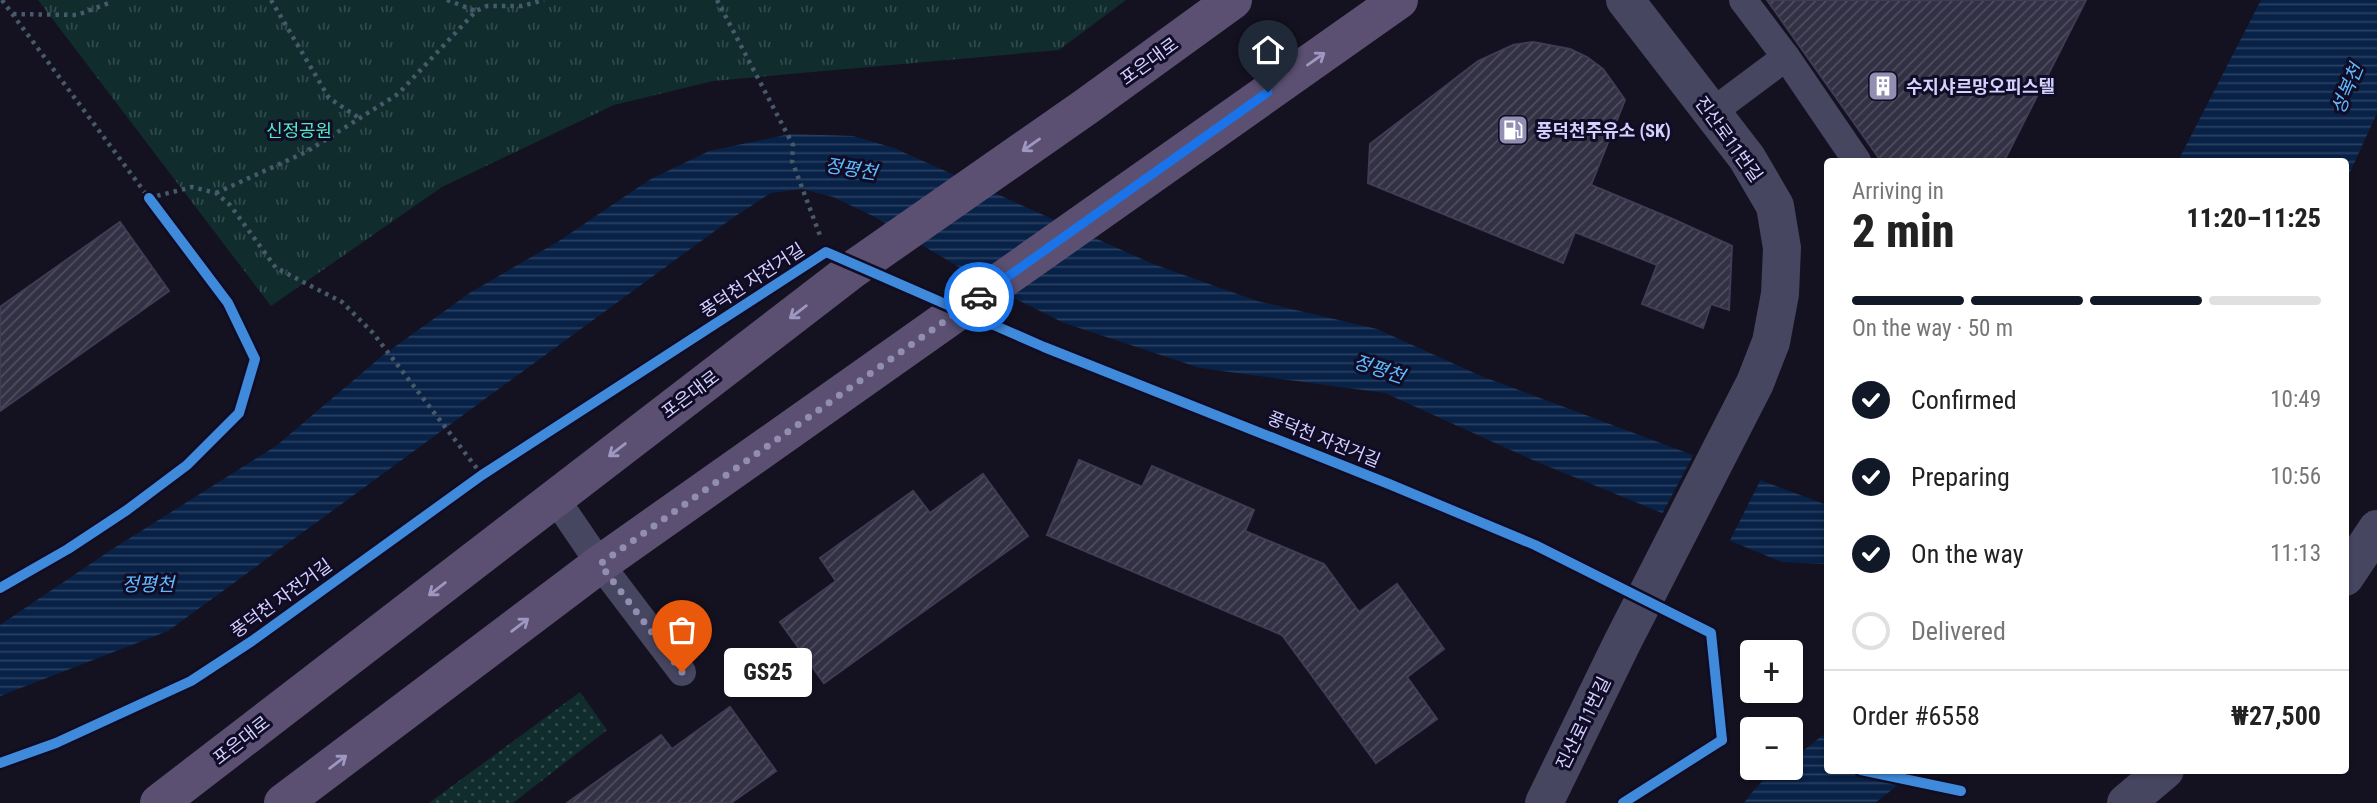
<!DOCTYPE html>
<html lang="en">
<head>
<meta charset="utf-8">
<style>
	:root { --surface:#fff; --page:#f6f6f6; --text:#222; --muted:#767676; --line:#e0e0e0; --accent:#111827 }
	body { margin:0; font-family:"Roboto Condensed","Noto Sans KR",sans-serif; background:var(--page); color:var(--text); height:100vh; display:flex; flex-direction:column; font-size:26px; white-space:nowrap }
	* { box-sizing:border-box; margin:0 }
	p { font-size:23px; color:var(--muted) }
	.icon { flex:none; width:38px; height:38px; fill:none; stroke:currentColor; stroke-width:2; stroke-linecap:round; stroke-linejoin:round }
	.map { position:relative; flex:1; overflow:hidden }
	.sheet { position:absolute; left:1824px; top:158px; width:525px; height:616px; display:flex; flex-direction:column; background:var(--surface); border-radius:7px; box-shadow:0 2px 5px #0004 }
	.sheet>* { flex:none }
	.fabs { position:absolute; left:1740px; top:640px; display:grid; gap:14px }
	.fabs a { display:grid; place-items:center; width:63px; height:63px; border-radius:7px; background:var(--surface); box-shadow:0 2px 5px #0004; font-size:35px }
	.pin { position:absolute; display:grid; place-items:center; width:60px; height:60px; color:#fff; margin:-72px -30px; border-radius:50% 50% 50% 0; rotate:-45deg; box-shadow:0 0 7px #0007 }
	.pin .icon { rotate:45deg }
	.courier { position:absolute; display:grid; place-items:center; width:70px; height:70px; margin:-35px; border:5px solid #1a73e8; border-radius:50%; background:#fff; color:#222; box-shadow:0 2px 9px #0007 }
	.bubble { position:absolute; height:49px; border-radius:7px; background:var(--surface); box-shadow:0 2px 5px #0004; font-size:23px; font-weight:800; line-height:49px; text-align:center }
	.summary em { font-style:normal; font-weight:800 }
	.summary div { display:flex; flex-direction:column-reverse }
	.summary { display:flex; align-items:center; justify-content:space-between; height:119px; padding:0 28px }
	h1 { font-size:46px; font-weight:800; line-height:52px }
	.bar { display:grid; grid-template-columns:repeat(4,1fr); gap:10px 7px; align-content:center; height:84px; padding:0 28px }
	.bar i { height:9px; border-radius:5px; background:var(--line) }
	.bar .selected { background:var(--accent) }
	.bar p { grid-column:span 4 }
	.line { display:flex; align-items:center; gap:18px; padding:0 28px; border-top:2px solid var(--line) }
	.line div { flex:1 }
	ol { padding:0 28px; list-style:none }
	li { display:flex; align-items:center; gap:21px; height:77px }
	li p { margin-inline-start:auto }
	li .icon { padding:7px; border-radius:50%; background:var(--accent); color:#fff; stroke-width:4 }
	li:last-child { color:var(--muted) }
	li i { width:38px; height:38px; border:4px solid var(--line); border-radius:50% }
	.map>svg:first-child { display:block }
	.grass { fill:url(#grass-dots) }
	.park { fill:url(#park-tufts) }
	.water { fill:url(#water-rules) }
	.pier { fill:#141220 }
	.building { fill:url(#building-hatch); stroke:#403c55; stroke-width:2 }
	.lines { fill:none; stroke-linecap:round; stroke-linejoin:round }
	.path { stroke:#47596a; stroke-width:4.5; stroke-dasharray:3.5 5; stroke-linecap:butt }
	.service { stroke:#464661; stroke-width:28 }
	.minor { stroke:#464661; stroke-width:38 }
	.tertiary { stroke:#464661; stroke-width:38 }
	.primary { stroke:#5b5072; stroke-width:38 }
	.cycleway-casing { stroke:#100c26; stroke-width:15 }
	.cycleway { stroke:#408adc; stroke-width:10 }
	.oneway { stroke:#9e97c0 }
	.done { stroke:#918eb1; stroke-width:7; stroke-dasharray:0 12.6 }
	.route { stroke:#1a73e8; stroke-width:9 }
	.labels { text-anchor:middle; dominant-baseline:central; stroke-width:6; stroke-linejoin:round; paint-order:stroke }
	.street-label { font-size:18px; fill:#d5d1ff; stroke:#100c26 }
	.poi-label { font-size:18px; font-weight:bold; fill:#d5d1ff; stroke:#100c26; text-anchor:start }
	.park-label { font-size:18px; fill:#52eabf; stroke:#100c26 }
	.water-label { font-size:19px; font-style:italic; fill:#5fbaff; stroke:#100c26 }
</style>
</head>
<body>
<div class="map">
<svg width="2377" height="803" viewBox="0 0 2377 803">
	<defs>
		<pattern id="grass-dots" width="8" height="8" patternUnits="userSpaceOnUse" patternTransform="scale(1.75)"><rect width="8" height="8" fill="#102c2c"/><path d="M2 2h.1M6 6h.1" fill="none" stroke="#324a4c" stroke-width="1.8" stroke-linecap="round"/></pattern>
		<pattern id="park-tufts" width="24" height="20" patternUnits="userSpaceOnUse" patternTransform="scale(1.75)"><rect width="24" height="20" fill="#102c2c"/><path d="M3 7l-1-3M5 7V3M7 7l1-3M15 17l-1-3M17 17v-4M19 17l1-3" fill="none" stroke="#324a4c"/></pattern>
		<pattern id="water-rules" width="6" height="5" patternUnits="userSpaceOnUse" patternTransform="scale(1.75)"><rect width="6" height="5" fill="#082146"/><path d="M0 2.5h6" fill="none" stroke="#2b4062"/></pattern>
		<pattern id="building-hatch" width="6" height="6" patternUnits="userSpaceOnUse" patternTransform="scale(1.75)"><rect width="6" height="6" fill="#323043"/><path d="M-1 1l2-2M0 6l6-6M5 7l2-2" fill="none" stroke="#4f4d5f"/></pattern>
	</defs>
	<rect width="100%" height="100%" fill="#141220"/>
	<polygon class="grass" points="580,692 607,730 513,803 429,803"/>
	<polygon class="park" points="38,0 1126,0 1059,50 713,81 614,105 442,187 271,306"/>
	<g class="water">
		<polygon points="2261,0 2377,0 2377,113 2345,183 2345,161 2178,161"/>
		<polygon points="790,134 853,136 894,148 1153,264 1257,301 1377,329 1481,376 1827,505 1827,564 1782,562 1535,461 1385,393 1200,368 1064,323 994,288 875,217 833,197 802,189 771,193 734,217 168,631 0,696 0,625 111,550 276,446 382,356 471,292 559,241 649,180 709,151"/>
		<path d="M1827,732v38h90l-42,33h-131c11,-15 27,-35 46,-35v-7z"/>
	</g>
	<polygon class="pier" points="1695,452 1762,477 1728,544 1661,516"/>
	<g class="building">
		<polygon points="1767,0 2086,0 2004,161 1881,161"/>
		<polygon points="1533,42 1570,49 1587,57 1603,69 1625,100 1591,185 1675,220 1732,246 1729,310 1711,304 1703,328 1642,304 1657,265 1575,232 1563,263 1368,183 1370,144 1478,61 1513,45"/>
		<polygon points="120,222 169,291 0,411 0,307"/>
		<polygon points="1079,460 1142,487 1152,466 1254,510 1245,531 1324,564 1359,612 1397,584 1444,649 1407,677 1437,719 1376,763 1282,635 1047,535"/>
		<polygon points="983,474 1028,536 824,683 780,622 836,581 820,558 913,491 930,513"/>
		<polygon points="730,707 776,771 731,803 567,803 661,735 672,749"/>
	</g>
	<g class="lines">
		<g class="path">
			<polyline points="2,0 149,198 192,187 216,193 230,205 276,268 342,302 373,333 482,475"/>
			<polyline points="271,0 329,98 359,118"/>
			<polyline points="447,0 476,11"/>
			<polyline points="717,0 793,145 792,161 821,238"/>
			<polyline points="13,14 77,15 109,3 111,0"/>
			<polyline points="216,193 306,152 398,94 476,11 487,6 522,6 544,0"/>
		</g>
		<g class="service">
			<polyline points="1743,0 1786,57 1857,161"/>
			<polyline points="1711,113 1786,57"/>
			<polyline points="555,498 600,564 682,672"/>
		</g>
		<polyline class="minor" points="1544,803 1622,643 1755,383 1771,342 1780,294 1782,248 1775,206 1747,158 1625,0"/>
		<g class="tertiary">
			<polyline points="2345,577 2377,529"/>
			<polyline points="2126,803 2165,770"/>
		</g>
		<g class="primary">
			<polyline points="159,803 852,270 1087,106 1233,0"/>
			<polyline points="283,803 600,564 1399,0"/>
		</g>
		<g class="cycleway-casing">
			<g id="cycleway">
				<polyline points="0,588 68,549 127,510 187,465 239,413 255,359 228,303 149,198"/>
				<polyline points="0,763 56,743 191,681 252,641 482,475 826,252 1044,347 1389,484 1535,545 1711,633 1722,740"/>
				<polyline points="1861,770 1961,791"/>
				<polyline points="1623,803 1722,740"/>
			</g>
		</g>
		<use href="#cycleway" class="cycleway"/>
	</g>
	<defs><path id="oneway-shaft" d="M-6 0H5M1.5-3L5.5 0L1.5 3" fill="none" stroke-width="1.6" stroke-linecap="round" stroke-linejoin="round" transform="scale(1.75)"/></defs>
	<g class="oneway">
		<use href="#oneway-shaft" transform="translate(1316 59) rotate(-35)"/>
		<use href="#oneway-shaft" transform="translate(1031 145) rotate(145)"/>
		<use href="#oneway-shaft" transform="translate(798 312) rotate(143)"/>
		<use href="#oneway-shaft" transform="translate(617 450) rotate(142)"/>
		<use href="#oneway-shaft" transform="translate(437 589) rotate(142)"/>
		<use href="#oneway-shaft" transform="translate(520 625) rotate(-37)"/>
		<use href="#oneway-shaft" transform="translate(338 762) rotate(-37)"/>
	</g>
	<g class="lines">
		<polyline class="done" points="682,672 600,564 979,297"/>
		<polyline class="route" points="979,297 1268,92"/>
	</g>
	<defs>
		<g id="building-square" transform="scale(1.575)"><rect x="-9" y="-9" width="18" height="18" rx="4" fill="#918eb1" stroke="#100c26"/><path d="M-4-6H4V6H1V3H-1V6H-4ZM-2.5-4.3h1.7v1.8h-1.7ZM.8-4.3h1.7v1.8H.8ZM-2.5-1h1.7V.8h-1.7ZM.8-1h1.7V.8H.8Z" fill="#fff"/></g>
		<g id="fuel-square" transform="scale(1.575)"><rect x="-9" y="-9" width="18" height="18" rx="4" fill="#918eb1" stroke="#100c26"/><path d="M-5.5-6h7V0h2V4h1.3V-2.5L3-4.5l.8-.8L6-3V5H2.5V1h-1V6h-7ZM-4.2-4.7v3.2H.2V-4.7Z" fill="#fff"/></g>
	</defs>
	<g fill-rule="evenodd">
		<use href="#building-square" x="1883" y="86"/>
		<use href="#fuel-square" x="1513" y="130"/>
	</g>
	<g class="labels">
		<g class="street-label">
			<text transform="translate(1149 61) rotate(-36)">포은대로</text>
			<text transform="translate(1729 139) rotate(54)">진산로11번길</text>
			<text transform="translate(752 280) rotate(-33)">풍덕천 자전거길</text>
			<text transform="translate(690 394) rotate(-37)">포은대로</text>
			<text transform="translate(1324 439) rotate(22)">풍덕천 자전거길</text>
			<text transform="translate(281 598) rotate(-36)">풍덕천 자전거길</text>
			<text transform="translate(1583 723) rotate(-64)">진산로11번길</text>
			<text transform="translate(241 740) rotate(-38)">포은대로</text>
		</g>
		<g class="poi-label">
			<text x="1906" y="86">수지샤르망오피스텔</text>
			<text x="1536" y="130">풍덕천주유소 (SK)</text>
		</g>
		<g class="park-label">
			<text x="299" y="130">신정공원</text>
		</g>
		<g class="water-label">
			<text transform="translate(2347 89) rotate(-67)">성복천</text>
			<text transform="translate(851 169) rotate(9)">정평천</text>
			<text transform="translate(1379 369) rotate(18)">정평천</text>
			<text x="148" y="584">정평천</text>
		</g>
	</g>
</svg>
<div class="fabs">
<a>+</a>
<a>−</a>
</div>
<div class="pin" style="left:682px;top:672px;background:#ea580c"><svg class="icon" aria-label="bag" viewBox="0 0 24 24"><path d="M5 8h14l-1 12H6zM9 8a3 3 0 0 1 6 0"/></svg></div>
<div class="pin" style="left:1268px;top:92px;background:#1f2937"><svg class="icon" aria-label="home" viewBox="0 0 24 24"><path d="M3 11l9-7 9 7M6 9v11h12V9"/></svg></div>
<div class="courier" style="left:979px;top:297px"><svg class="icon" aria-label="car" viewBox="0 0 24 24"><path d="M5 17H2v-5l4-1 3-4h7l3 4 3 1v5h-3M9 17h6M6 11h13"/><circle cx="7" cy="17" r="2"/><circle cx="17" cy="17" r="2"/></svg></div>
<div class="bubble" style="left:724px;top:648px;width:88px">GS25</div>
<section class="sheet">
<div class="summary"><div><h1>2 min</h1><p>Arriving in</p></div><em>11:20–11:25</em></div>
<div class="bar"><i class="selected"></i><i class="selected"></i><i class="selected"></i><i></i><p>On the way · 50 m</p></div>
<ol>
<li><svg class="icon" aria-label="check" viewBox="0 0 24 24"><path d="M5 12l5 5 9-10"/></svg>Confirmed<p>10:49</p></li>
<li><svg class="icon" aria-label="check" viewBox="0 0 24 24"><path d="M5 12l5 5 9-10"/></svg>Preparing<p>10:56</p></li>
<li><svg class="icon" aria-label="check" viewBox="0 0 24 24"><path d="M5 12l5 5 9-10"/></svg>On the way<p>11:13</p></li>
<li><i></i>Delivered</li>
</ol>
<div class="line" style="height:91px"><div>Order #6558</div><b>₩27,500</b></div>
</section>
</div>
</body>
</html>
